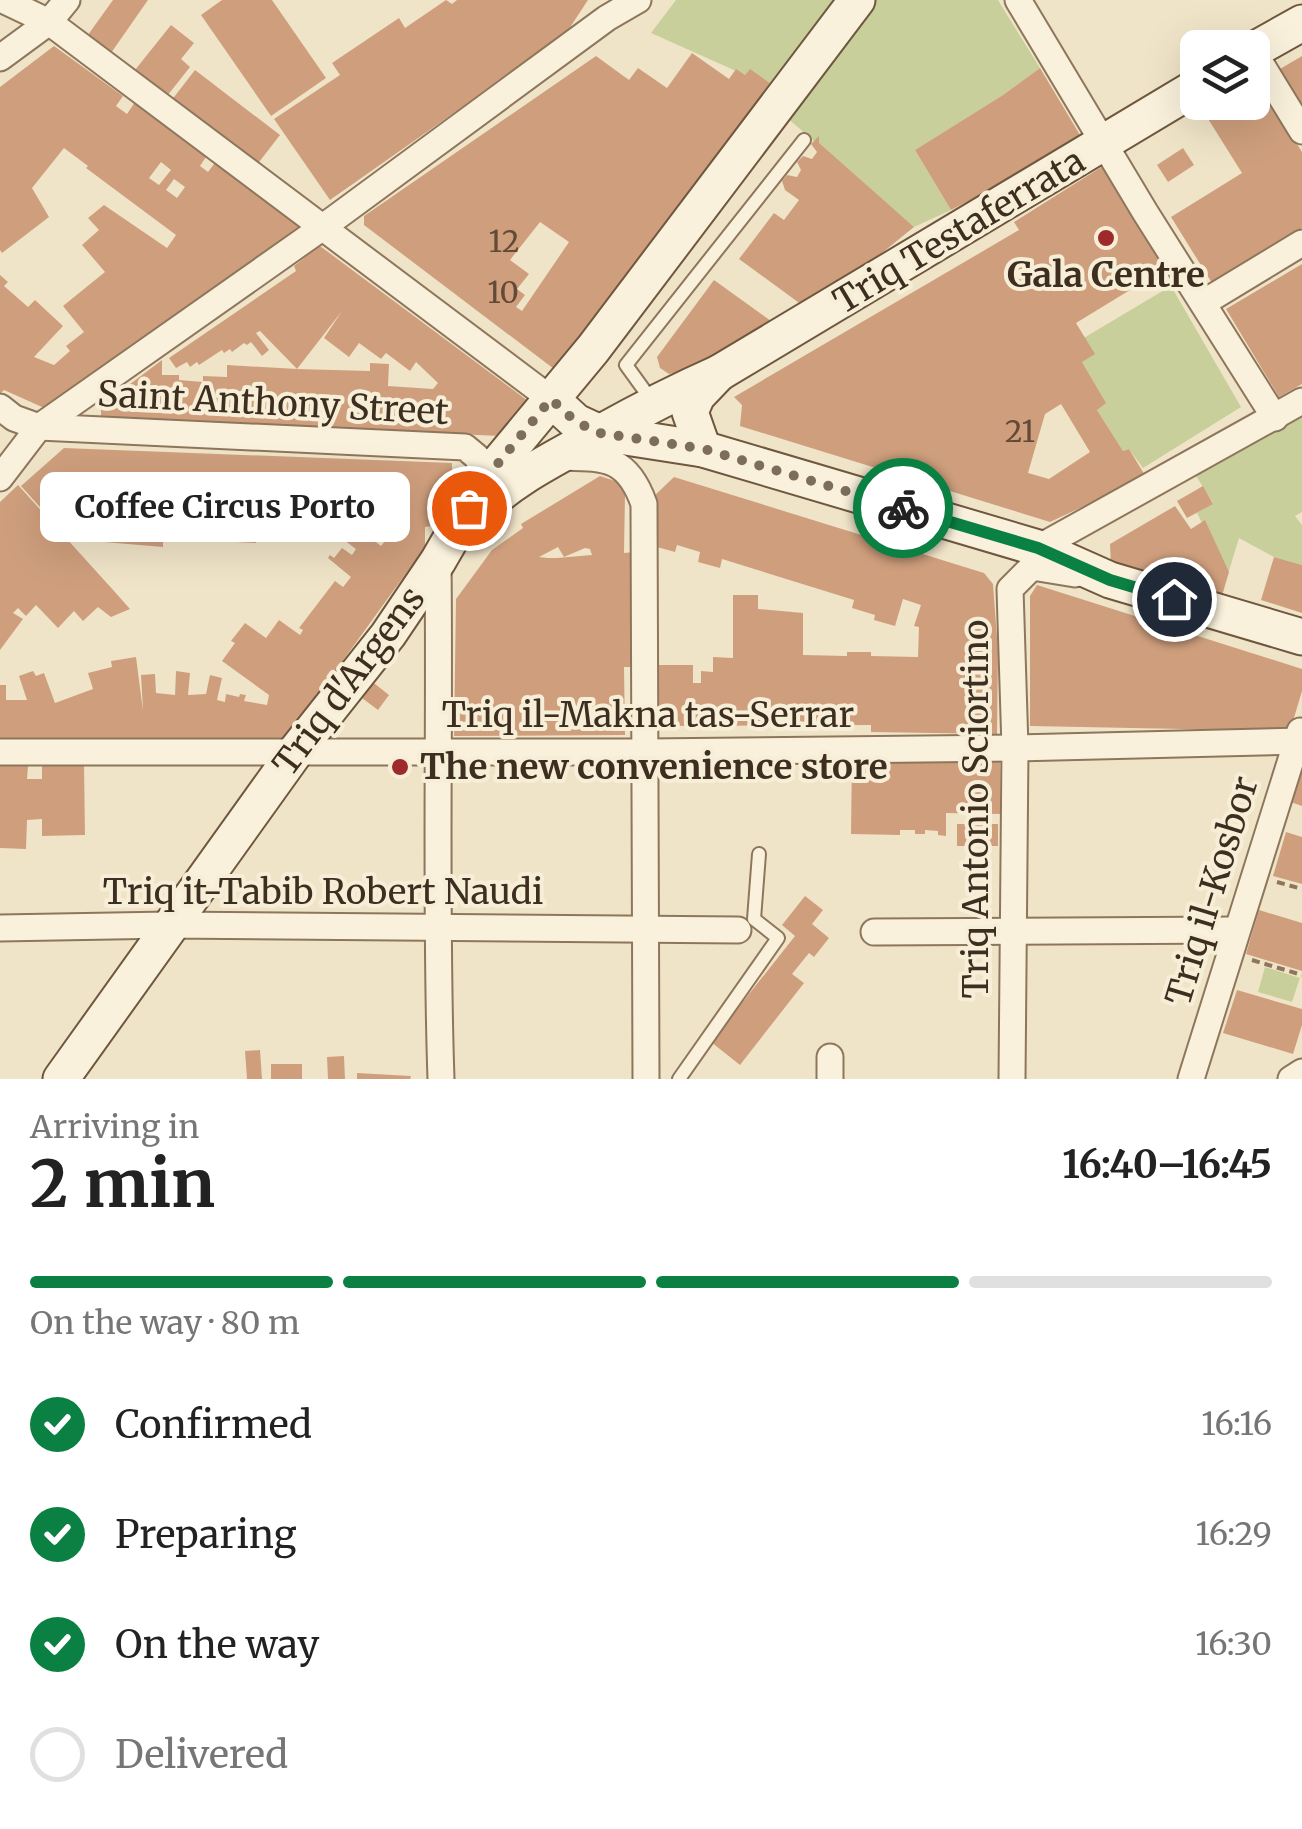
<!DOCTYPE html>
<html lang="en">
<head>
<meta charset="utf-8">
<style>
	:root { --surface:#fff; --page:#f2f2f2; --text:#222; --muted:#767676; --line:#e0e0e0; --accent:#0b8043 }
	body { margin:0; font-family:Merriweather,serif; background:var(--page); color:var(--text); height:100vh; display:flex; flex-direction:column; font-size:38px; white-space:nowrap }
	* { box-sizing:border-box; margin:0 }
	p { font-size:32px; color:var(--muted) }
	.icon { flex:none; width:55px; height:55px; fill:none; stroke:currentColor; stroke-width:2; stroke-linecap:round; stroke-linejoin:round }
	.map { position:relative; height:1079px; overflow:hidden }
	.panel { display:flex; flex-direction:column; background:var(--surface); flex:1 }
	.panel>* { flex:none }
	.fabs { position:absolute; left:1180px; top:30px; display:grid; gap:20px }
	.fabs a { display:grid; place-items:center; width:90px; height:90px; border-radius:15px; background:var(--surface); box-shadow:0 10px 40px #0002; font-size:50px }
	.pin { position:absolute; display:grid; place-items:center; width:85px; height:85px; color:#fff; margin:-42px; border:5px solid #fff; border-radius:50%; box-shadow:0 2px 10px #0007 }
	.courier { position:absolute; display:grid; place-items:center; width:100px; height:100px; margin:-50px; border:8px solid #0b8043; border-radius:50%; background:#fff; color:#222; box-shadow:0 2px 12px #0007 }
	.bubble { position:absolute; height:70px; border-radius:15px; background:var(--surface); box-shadow:0 10px 40px #0002; font-size:32px; font-weight:700; line-height:70px; text-align:center }
	.head em { font-style:normal; font-weight:700 }
	.head div { display:flex; flex-direction:column-reverse }
	.head { display:flex; align-items:center; justify-content:space-between; height:170px; padding:0 30px }
	h1 { font-size:65px; font-weight:700; line-height:75px }
	.bar { display:grid; grid-template-columns:repeat(4,1fr); gap:15px 10px; align-content:center; height:120px; padding:0 30px }
	.bar i { height:12px; border-radius:8px; background:var(--line) }
	.bar .on { background:var(--accent) }
	.bar p { grid-column:span 4 }
	ol { padding:0 30px; list-style:none }
	li { display:flex; align-items:center; gap:30px; height:110px }
	li p { margin-inline-start:auto }
	li .icon { padding:10px; border-radius:50%; background:var(--accent); color:#fff; stroke-width:4 }
	li:last-child { color:var(--muted) }
	li i { width:55px; height:55px; border:5px solid var(--line); border-radius:50% }
	.map>svg:first-child { display:block }
	.green { fill:#c9cf9b }
	.building { fill:#cf9f7d; fill-rule:evenodd }
	.lines { fill:none; stroke-linecap:round; stroke-linejoin:round }
	.lane-casing { stroke:#8d765c; stroke-width:16 }
	.street-casing { stroke:#8d765c; stroke-width:29 }
	.secondary-casing { stroke:#6f573f; stroke-width:39 }
	.path { stroke:#8d765c; stroke-width:4; stroke-dasharray:8 5; stroke-linecap:butt }
	.lane { stroke:#faf1dc; stroke-width:12 }
	.street { stroke:#faf1dc; stroke-width:25 }
	.secondary { stroke:#faf1dc; stroke-width:35 }
	.done { stroke:#7c6e5b; stroke-width:10; stroke-dasharray:0 18 }
	.route { stroke:#0b8043; stroke-width:12 }
	.poi-dot { fill:#9e2a2b; stroke:#f7eed8; stroke-width:4 }
	.labels { text-anchor:middle; dominant-baseline:central; stroke-width:8; stroke-linejoin:round; paint-order:stroke }
	.number-label { font-size:30px; fill:#624a37 }
	.street-label { font-size:35px; fill:#3d2e20; stroke:#f7eed8 }
	.poi-label { font-size:35px; font-weight:bold; fill:#3d2e20; stroke:#f7eed8 }
</style>
</head>
<body>
<div class="map">
<svg width="1302" height="1079" viewBox="0 0 1302 1079">
	<rect width="100%" height="100%" fill="#f0e4c8"/>
	<g class="green">
		<polygon points="676,0 835,0 770,83 750,70 745,75 651,33"/>
		<polygon points="875,0 998,0 1040,68 1003,95 915,150 951,210 914,227 786,117"/>
		<polygon points="1171,286 1241,407 1143,468 1129,449 1123,451 1097,410 1105,402 1082,362 1082,339"/>
		<polygon points="1302,407 1302,512 1295,516 1302,525 1302,565 1274,557 1239,538 1228,574 1197,513 1213,503 1193,471"/>
		<polygon points="1265,967 1300,978 1292,1002 1258,992"/>
	</g>
	<g class="building">
		<polygon points="113,0 148,0 111,53 85,39"/>
		<polygon points="222,0 272,0 326,78 271,116 201,15"/>
		<polygon points="446,0 452,4 457,0 588,0 565,35 330,200 274,119 340,75 332,63 399,18 405,28"/>
		<polygon points="171,25 194,43 181,59 190,67 167,96 135,70"/>
		<path d="M54,46l69,50 -7,10 11,8 8,-12 73,52 -8,12 8,6 9,-12 86,61 1,10 -253,180 -47,-21 -4,4v-119l8,7 -4,4 24,21 7,-7 28,26 -29,31 20,8 16,-14 -4,-5 18,-14 -21,-26 42,-34 -23,-27 17,-15 -11,-12 16,-13 63,43 9,-13 -90,-67 2,-2 -24,-18 -32,40 17,29 -47,36 -2,-3v-163zM161,162l10,8 -12,15 -10,-7zM174,179l11,8 -8,11 -11,-8z"/>
		<path d="M692,53l37,26 7,-10 9,6 5,-6 20,14 -212,289 -194,-147v-9l232,-160 33,24 9,-12 29,20zM540,222l29,20 -47,69 -6,-4 9,-12 -8,-6 12,-15 -19,-14z"/>
		<polygon points="1302,56 1302,107 1280,69"/>
		<polygon points="1040,68 1080,135 1007,181 951,210 915,150 1003,95"/>
		<polygon points="195,70 280,135 256,166 171,101"/>
		<polygon points="1261,85 1302,152 1302,228 1212,283 1171,217 1242,173 1205,114 1227,102 1252,102 1252,89"/>
		<polygon points="819,136 819,143 914,227 856,274 802,305 739,259 774,213 784,220 799,200 785,190 782,181 787,175 797,177 801,170 797,162 803,156 812,159 817,152 811,144"/>
		<polygon points="1183,148 1194,165 1168,182 1157,165"/>
		<path d="M1103,166l63,102 -90,55 19,31 -13,8 24,41 -9,7 26,41 6,-2 17,28 -96,45 -310,-96 2,-21 -8,-8 285,-167 -5,-8zM1061,404l29,48 -41,27 -21,-6 17,-59z"/>
		<path d="M320,246l208,155 -27,35 -400,-17v-13l61,-46v15h17v5l24,2v-6l24,1v-12l70,4 -37,-38 -4,2 13,17 -7,6 -11,-14 -4,3 -3,-2 -12,9 -2,-3 -6,4 -2,-3 -23,15 -2,-3 -7,5 -3,-5 -11,6 -7,-10 127,-87 -2,-5zM342,311l-18,27 25,19 10,-14 22,16 5,-6 24,18 6,-9 22,21 -5,6 -45,-3 1,-22 -19,-1v8l-73,-2z"/>
		<polygon points="1302,264 1302,384 1279,397 1226,309"/>
		<polygon points="714,280 771,321 685,371 669,374 660,368 657,357"/>
		<polygon points="64,448 452,463 452,471 459,474 459,480 456,485 451,485 451,492 444,492 448,499 447,505 440,506 440,513 430,513 434,518 431,526 425,527 425,547 287,738 0,739 0,685 6,685 6,700 27,700 19,676 33,671 36,676 44,673 55,703 93,689 88,673 112,667 111,661 136,657 143,711 141,675 155,674 156,693 175,695 176,671 190,673 188,695 206,694 210,675 222,678 217,700 225,702 226,694 239,697 240,694 246,695 244,701 267,705 269,695 222,661 235,643 231,641 245,623 266,638 279,620 300,635 303,630 299,628 335,581 343,587 351,577 328,558 330,555 334,558 342,548 352,555 356,549 344,540 366,534 381,546 389,536 396,541 399,532 379,531 380,511 373,510 374,489 360,488 358,536 274,534 275,500 258,499 256,543 214,541 215,520 190,519 189,538 163,537 163,547 104,542 107,497 98,496 98,491 83,506 76,498 64,509 69,517 58,527 21,486"/>
		<path d="M600,476l15,5 7,6 3,8 -1,58 10,-1 2,115h-12l1,68 -171,1 2,-137 36,-49 31,-22 -2,-4zM558,547l6,10 21,-9 5,1 2,6 -35,3h-9l-9,-1z"/>
		<polygon points="674,477 984,573 993,584 998,651 997,734 871,732 871,725 656,726 656,665 693,665 693,683 701,683 701,671 713,672 713,657 733,658 733,595 758,595 758,609 803,613 803,655 847,656 847,652 871,652 871,656 918,657 919,627 914,626 921,605 903,599 895,626 874,620 875,615 852,608 854,600 722,559 720,568 698,562 700,552 677,545 675,552 657,547 654,496"/>
		<polygon points="18,485 114,591 130,609 111,617 98,607 83,621 74,611 58,628 36,605 26,616 18,608 13,613 23,619 0,650 0,502"/>
		<polygon points="1203,486 1213,504 1187,518 1177,501"/>
		<polygon points="1175,506 1191,529 1205,520 1229,572 1221,599 1111,566 1110,544"/>
		<polygon points="1274,557 1302,565 1302,613 1261,600"/>
		<polygon points="1037,585 1302,669 1302,691 1290,731 1030,726 1030,596"/>
		<polygon points="370,680 389,695 378,710 358,695"/>
		<polygon points="852,758 1000,758 1000,814 946,813 946,836 938,835 938,831 925,830 925,834 915,834 915,830 900,830 900,835 851,834"/>
		<polygon points="1302,759 1302,806 1288,801"/>
		<polygon points="84,763 85,835 42,836 42,819 27,820 26,849 0,848 0,766 28,766 27,779 42,779 42,764"/>
		<rect x="957" y="824" width="41" height="22"/>
		<polygon points="1286,832 1302,837 1302,884 1273,876"/>
		<polygon points="805,896 823,910 812,924 829,938 814,957 809,953 792,974 804,983 740,1065 711,1042 795,936 782,925"/>
		<polygon points="1259,910 1302,923 1302,971 1246,954"/>
		<polygon points="1237,990 1302,1009 1302,1025 1293,1054 1223,1033"/>
		<polygon points="260,1050 262,1079 247,1079 245,1051"/>
		<polygon points="344,1056 345,1079 328,1079 327,1057"/>
		<rect x="271" y="1064" width="31" height="15"/>
		<polygon points="357,1073 411,1076 410,1079 357,1079"/>
	</g>
	<g class="lines">
		<g class="lane-casing">
			<g id="lane">
				<polyline points="652,401 626,365 804,140"/>
				<polyline points="679,1079 778,938 754,919 759,854"/>
			</g>
		</g>
		<g class="street-casing">
			<g id="street">
				<polyline points="3,0 49,22 551,399"/>
				<polyline points="1018,0 1145,212 1275,418"/>
				<polyline points="1253,51 1302,131"/>
				<polyline points="0,58 49,22 67,0"/>
				<polyline points="1203,303 1302,243"/>
				<polyline points="0,407 14,418 39,427 465,447 477,457 486,478"/>
				<path d="M560,457c45,1 67,-1 84,47l2,575"/>
				<polyline points="0,478 39,427 323,227 607,18 638,0"/>
				<polyline points="1038,548 1302,401"/>
				<path d="M438,561c2,173 -3,345 3,518"/>
				<polyline points="0,752 647,752 1015,748 1302,741"/>
				<polyline points="0,928 169,925 738,930"/>
				<polyline points="874,932 1236,930"/>
				<polyline points="830,1079 830,1057"/>
				<polyline points="1012,1079 1015,748 1010,589 1032,567 1075,574"/>
				<polyline points="1191,1079 1300,731"/>
				<polyline points="1291,1079 1302,1072"/>
			</g>
		</g>
		<g class="secondary-casing">
			<g id="secondary">
				<polyline points="1252,51 1302,23"/>
				<polyline points="551,399 576,422 600,433 703,449 1038,548 1110,580 1302,637"/>
				<polyline points="703,449 690,412 697,396 719,373"/>
				<path d="M481,510c35,-34 77,-53 119,-77 41,-23 76,-41 119,-60l479,-287"/>
				<polyline points="61,1079 296,751 388,635 438,561 486,478 593,349 857,0"/>
			</g>
		</g>
		<g class="path">
			<polyline points="1277,882 1302,889"/>
			<polyline points="1252,960 1302,975"/>
		</g>
		<use href="#lane" class="lane"/>
		<use href="#street" class="street"/>
		<use href="#secondary" class="secondary"/>
	</g>
	<g class="lines">
		<polyline class="done" points="469,508 486,478 551,399 576,422 600,433 704,449 903,508"/>
		<polyline class="route" points="903,508 1038,548 1110,580 1174,599"/>
	</g>
	<g class="poi-dot">
		<circle cx="1106" cy="238" r="10"/>
		<circle cx="400" cy="767" r="10"/>
	</g>
	<g class="labels">
		<g class="number-label">
			<text x="504" y="241">12</text>
			<text x="503" y="292">10</text>
			<text x="1020" y="431">21</text>
		</g>
		<g class="street-label">
			<text transform="translate(959 231) rotate(-31)">Triq Testaferrata</text>
			<text transform="translate(273 403) rotate(3)">Saint Anthony Street</text>
			<text transform="translate(349 681) rotate(-53)">Triq d'Argens</text>
			<text x="648" y="715">Triq il-Makna tas-Serrar</text>
			<text transform="translate(976 809) rotate(-90)">Triq Antonio Sciortino</text>
			<text transform="translate(1212 891) rotate(-73)">Triq il-Kosbor</text>
			<text x="323" y="892">Triq it-Tabib Robert Naudi</text>
		</g>
		<g class="poi-label">
			<text x="1106" y="275">Gala Centre</text>
			<text x="420" y="767" text-anchor="start">The new convenience store</text>
		</g>
	</g>
</svg>
<div class="fabs">
<a><svg class="icon" aria-label="layers" viewBox="0 0 24 24"><path d="M12 4l9 5-9 5-9-5zM3 14l9 5 9-5"/></svg></a>
</div>
<div class="pin" style="left:469px;top:508px;background:#ea580c"><svg class="icon" aria-label="bag" viewBox="0 0 24 24"><path d="M5 8h14l-1 12H6zM9 8a3 3 0 0 1 6 0"/></svg></div>
<div class="pin" style="left:1174px;top:599px;background:#1f2937"><svg class="icon" aria-label="home" viewBox="0 0 24 24"><path d="M3 11l9-7 9 7M6 9v11h12V9"/></svg></div>
<div class="courier" style="left:903px;top:508px"><svg class="icon" aria-label="bike" viewBox="0 0 24 24"><circle cx="6" cy="16" r="4"/><circle cx="18" cy="16" r="4"/><path d="M6 16l4-8h5l3 8M10 8l3 8H6M13 5h3"/></svg></div>
<div class="bubble" style="left:40px;top:472px;width:370px">Coffee Circus Porto</div>
</div>
<section class="panel">
<div class="head"><div><h1>2 min</h1><p>Arriving in</p></div><em>16:40–16:45</em></div>
<div class="bar"><i class="on"></i><i class="on"></i><i class="on"></i><i></i><p>On the way · 80 m</p></div>
<ol>
<li><svg class="icon" aria-label="check" viewBox="0 0 24 24"><path d="M5 12l5 5 9-10"/></svg>Confirmed<p>16:16</p></li>
<li><svg class="icon" aria-label="check" viewBox="0 0 24 24"><path d="M5 12l5 5 9-10"/></svg>Preparing<p>16:29</p></li>
<li><svg class="icon" aria-label="check" viewBox="0 0 24 24"><path d="M5 12l5 5 9-10"/></svg>On the way<p>16:30</p></li>
<li><i></i>Delivered</li>
</ol>
</section>
</body>
</html>
